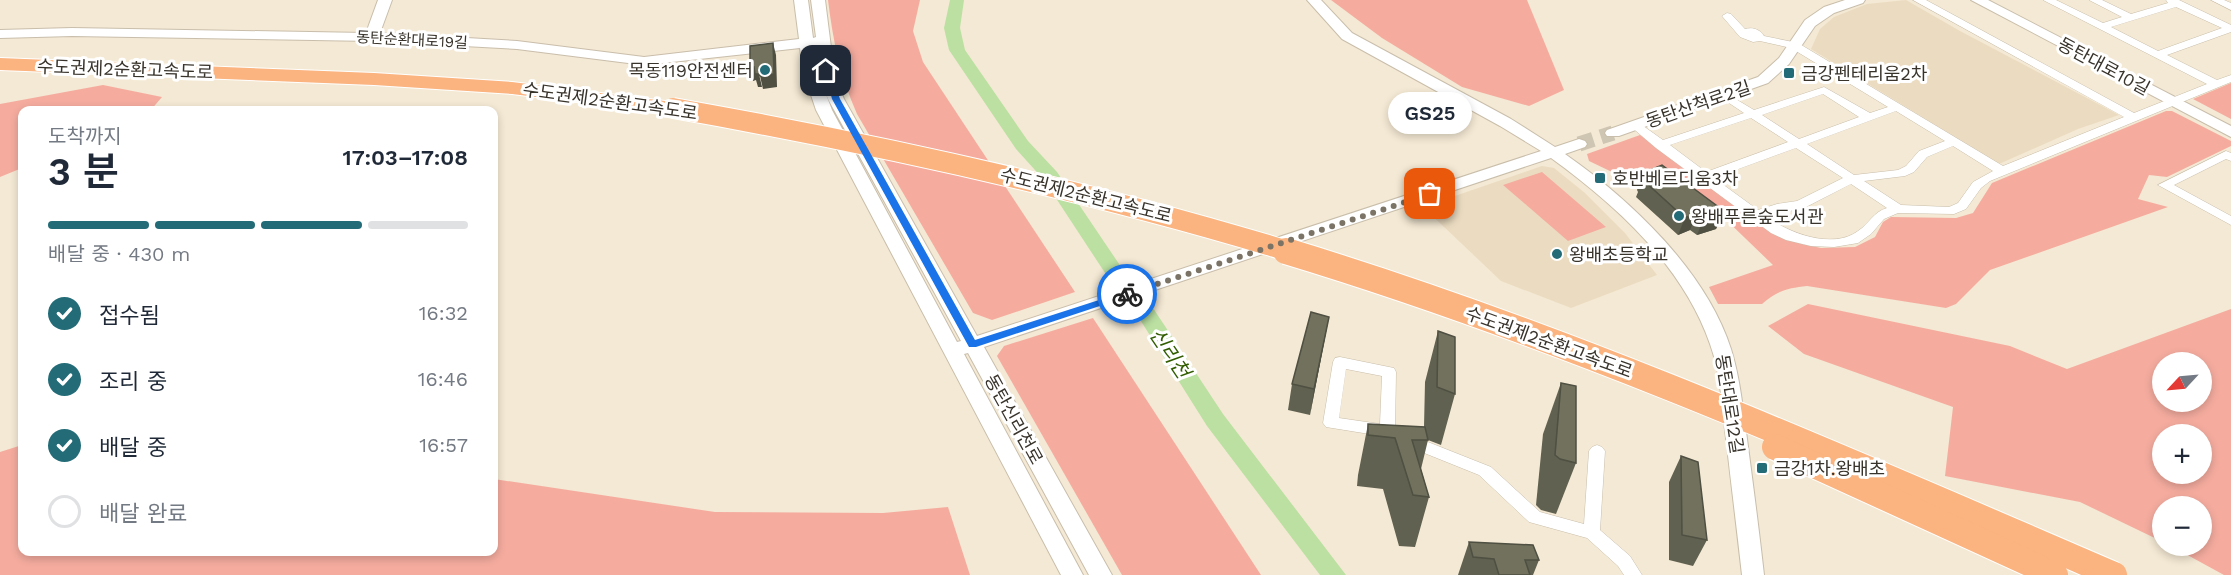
<!DOCTYPE html>
<html lang="ko">
<head>
<meta charset="utf-8">
<style>
	:root { --surface:#fff; --page:#f2f2f3; --text:#1f2937; --muted:#747a83; --line:#e0e1e3; --accent:#226b77 }
	body { margin:0; font-family:"Work Sans","Noto Sans KR",sans-serif; background:var(--page); color:var(--text); height:100vh; display:flex; flex-direction:column; font-size:22px; white-space:nowrap }
	* { box-sizing:border-box; margin:0 }
	p { font-size:20px; color:var(--muted) }
	.icon { flex:none; width:33px; height:33px; fill:none; stroke:currentColor; stroke-width:2; stroke-linecap:round; stroke-linejoin:round }
	.map { position:relative; flex:1; overflow:hidden }
	.details { position:absolute; left:18px; top:106px; width:480px; height:450px; display:flex; flex-direction:column; background:var(--surface); border-radius:12px; box-shadow:0 3px 9px #0003 }
	.details>* { flex:none }
	.needle { width:39px; rotate:244deg }
	.tools { position:absolute; left:2152px; top:352px; display:grid; gap:12px }
	.tools a { display:grid; place-items:center; width:60px; height:60px; border-radius:50%; background:var(--surface); box-shadow:0 3px 9px #0003; font-size:30px }
	.pin { position:absolute; display:grid; place-items:center; width:51px; height:51px; color:#fff; margin:-26px; border-radius:12px; box-shadow:0 3px 9px #0006 }
	.courier { position:absolute; display:grid; place-items:center; width:60px; height:60px; margin:-30px; border:4px solid #1a73e8; border-radius:50%; background:#fff; color:#222; box-shadow:0 2px 8px #0007 }
	.bubble { position:absolute; height:42px; border-radius:21px; background:var(--surface); box-shadow:0 3px 9px #0003; font-size:20px; font-weight:600; line-height:42px; text-align:center }
	.headline em { font-style:normal; font-weight:600 }
	.headline div { display:flex; flex-direction:column-reverse }
	.headline { display:flex; align-items:center; justify-content:space-between; height:102px; padding:0 30px }
	h1 { font-size:39px; font-weight:600; line-height:45px }
	.bar { display:grid; grid-template-columns:repeat(4,1fr); gap:9px 6px; align-content:center; height:72px; padding:0 30px }
	.bar i { height:8px; border-radius:4px; background:var(--line) }
	.bar .current { background:var(--accent) }
	.bar p { grid-column:span 4 }
	ol { padding:0 30px; list-style:none }
	li { display:flex; align-items:center; gap:18px; height:66px }
	li p { margin-inline-start:auto }
	li .icon { padding:6px; border-radius:50%; background:var(--accent); color:#fff; stroke-width:4 }
	li:last-child { color:var(--muted) }
	li i { width:33px; height:33px; border:3px solid var(--line); border-radius:50% }
	.map>svg:first-child { display:block }
	.built { fill:#ebdcc1 }
	.green { fill:#f5ac9f; fill-rule:evenodd }
	.lines { fill:none; stroke-linecap:round; stroke-linejoin:round }
	.river { fill:#bbe0a2; fill-rule:evenodd }
	.secondary-tunnel { stroke:#cec5b2; stroke-width:15; stroke-dasharray:15 8; stroke-linecap:butt }
	.street-casing { stroke:#c9beab; stroke-width:1 }
	.secondary-casing { stroke:#c9beab; stroke-width:2 }
	.highway-casing { stroke:#fff; stroke-width:2 }
	.street { fill:#fff; fill-rule:evenodd }
	.secondary { fill:#fff; fill-rule:evenodd }
	.highway { fill:#fbb37f; fill-rule:evenodd }
	.highway-bridge-far1-casing { stroke:#fff; stroke-width:22; stroke-linecap:butt }
	.highway-bridge-casing { stroke:#fff; stroke-width:28; stroke-linecap:butt }
	.highway-bridge-far1 { stroke:#fbb37f; stroke-width:20 }
	.highway-bridge { stroke:#fbb37f; stroke-width:26 }
	.wall { fill:#616151 }
	.shaded-wall { fill:#4f4f42 }
	.building { fill:#71715e; stroke:#4f4f42; stroke-width:1.5 }
	.route { fill:#1a73e8 }
	.done { stroke:#7a7366; stroke-width:6; stroke-dasharray:0 10.8 }
	.poi-dot { fill:#226b77; stroke:#fff; stroke-width:2 }
	.labels { text-anchor:middle; dominant-baseline:central; stroke-width:6; stroke-linejoin:round; paint-order:stroke }
	.far-street-label { font-size:15px; fill:#38332b; stroke:#fff }
	.street-label { font-size:18px; fill:#38332b; stroke:#fff }
	.poi-label { font-size:18px; fill:#38332b; stroke:#fff; text-anchor:start }
	.water-label { font-size:20px; font-style:italic; fill:#325d00; stroke:#fff }
</style>
</head>
<body>
<div class="map">
<svg width="2231" height="575" viewBox="0 0 2231 575">
	<rect width="100%" height="100%" fill="#f4e9d4"/>
	<g class="built">
		<polygon points="1906,0 1960,31 2119,115 2078,129 1999,164 1811,49 1820,29 1834,17 1867,4"/>
		<polygon points="1542,166 1554,168 1585,193 1625,233 1657,275 1571,308 1501,281 1423,207"/>
	</g>
	<g class="green">
		<path d="M828,0h92l-7,31 10,31 152,230 -83,28 -19,-7 -116,-199c-17,-38 -24,-73 -29,-114z"/>
		<polygon points="1331,0 1527,0 1564,90 1529,106 1462,87 1382,38"/>
		<polygon points="2231,83 2231,119 2193,99"/>
		<polygon points="103,85 162,97 150,111 22,111 22,168 0,177 0,104"/>
		<path d="M2166,111h6l59,30v5l-64,31 -18,-2 -11,24 30,8 -178,63 -34,34 -10,4 -139,-22c-19,2 -31,5 -45,18h-44l-9,-17 64,-22 -55,-53 -61,-37 -45,-3 -23,-11 -2,-7 53,-19 143,103 19,6 19,4 34,-1 20,-10 8,-15 8,-5 65,1 17,-5 19,-30z"/>
		<polygon points="1542,172 1606,227 1568,241 1503,185"/>
		<path d="M1808,304l202,42 57,23 164,-60v266h-7l-53,-29h31v-39h-39v35l-83,-40 -135,-26 8,-69 -149,-53 -36,-28zM2163,363h39v39h-39zM2163,435h39v39h-39z"/>
		<polygon points="1093,318 1261,575 1122,575 997,356 1004,346"/>
		<polygon points="22,445 22,552 494,552 494,479 715,512 883,513 948,507 970,575 0,575 0,452"/>
	</g>
	<g class="lines">
		<polygon class="river" points="950,0 964,0 960,28 965,50 1028,141 1057,172 1144,301 1153,308 1223,414 1346,575 1320,575 1207,426 1139,318 1130,311 1044,180 1016,149 949,50 944,28"/>
		<polyline class="secondary-tunnel" points="1579,144 1613,133"/>
		<g class="street-casing">
			<g id="street">
				<path d="M1913,0h13l208,113 73,-29 -164,-84h13l47,23 19,-6 -33,-17h13l29,14 37,-11 -2,-3h13l52,25v7l-64,23 50,25 14,-5v7l-241,99 -9,7 -15,21 -12,5 -56,-1 -14,6 -13,15 -13,9 -24,4 -23,-1 -25,-6 -15,-7 -115,-85 -27,-23 2,-2h8l24,17 81,-27 -24,-16 -2,-2 6,-3 30,18 70,-23 46,26 18,-6 -97,-59 -31,-7 -7,1 -13,-5 -18,-21 5,-3 4,1 14,15c7,-2 15,0 19,7l34,7 205,123 121,-49zM2176,7l46,21 -64,23 -47,-24zM1823,94l36,23 -60,22 -37,-24zM1896,111l49,30 -26,10 -13,15 -8,4 -44,5 -47,-31zM1751,118l37,24 -82,30 -36,-27zM1953,146l40,25 -20,11 -15,21 -9,4 -48,-2 -37,-24 41,-5 9,-4 13,-15zM1796,148l47,30 -46,23 -20,3 -19,6 -44,-32zM1851,184l36,24c-14,4 -17,15 -29,23 -25,19 -70,2 -92,-15l38,-8z"/>
				<polygon points="2211,0 2224,0 2231,3 2231,10"/>
				<polygon points="2226,151 2231,153 2231,161 2226,159 2174,185 2231,216 2231,225 2158,185"/>
				<path d="M1340,357l54,11 2,4 -1,57 96,38 49,45 44,12 5,-73 3,-4 5,-2 5,2 3,4 -5,79 30,26 12,19h-18l-6,-9 -31,-28 -58,-16 -50,-47 -97,-39 -56,-9 -3,-4 10,-61 2,-4zM1346,369l36,7 -2,48 -41,-6z"/>
			</g>
		</g>
		<g class="secondary-casing">
			<g id="secondary">
				<path d="M378,0h14l-12,33 137,8 127,16 155,-18 -5,-39h14l5,38 3,-1 -5,-37h14l10,79 9,20 133,237 564,-185 -41,-25 -158,-87 -35,-39h14l31,33 159,86 44,28 24,-8 6,2 2,3 -2,3 -20,7c66,46 141,117 166,195 9,29 12,60 16,90 6,45 12,91 17,136h-22c-5,-46 -11,-91 -16,-137 -4,-31 -5,-64 -16,-94 -27,-78 -94,-139 -159,-186l-567,189 128,228h-23l-121,-222 -4,1 119,221h-22l-245,-465 -13,-39 -3,-23 -156,17 -127,-16 -145,-8 -300,-5 -72,2v-8l72,-2 294,5zM814,46h3l4,33 7,20 133,242 -4,1 -125,-232 -15,-39z"/>
				<polygon points="1845,0 1865,0 1863,3 1834,13 1815,26 1789,64 1768,83 1619,136 1607,136 1605,133 1607,130 1758,77 1779,58 1805,20 1824,7"/>
				<polygon points="1971,0 1988,0 2231,126 2231,137"/>
			</g>
		</g>
		<g class="highway-casing">
			<polygon id="highway" points="0,58 374,73 512,82 673,102 680,104 683,108 680,112 673,114 512,94 374,85 0,70"/>
		</g>
		<use href="#street" class="street"/>
		<use href="#secondary" class="secondary"/>
		<use href="#highway" class="highway"/>
		<g class="highway-bridge-far1-casing">
			<path id="highway-bridge-far1" d="M673,108c209,37 415,82 618,144"/>
		</g>
		<g class="highway-bridge-casing">
			<g id="highway-bridge">
				<path d="M1286,251c284,86 556,207 828,324"/>
				<polyline points="1775,447 2055,575"/>
			</g>
		</g>
		<use href="#highway-bridge-far1" class="highway-bridge-far1"/>
		<use href="#highway-bridge" class="highway-bridge"/>
	</g>
	<g class="wall">
		<polygon points="1643,173 1724,211 1716,229 1697,235 1690,230 1678,235 1636,197 1638,192 1637,190"/>
		<polygon points="1329,317 1310,415 1288,410 1292,384"/>
		<polygon points="1438,331 1455,394 1441,445 1428,440 1421,469 1429,497 1415,547 1399,546 1383,489 1357,486 1358,475 1368,424 1424,427 1425,382"/>
		<polygon points="1561,383 1576,463 1556,514 1541,510 1536,505 1543,434"/>
		<polygon points="1681,456 1707,540 1693,566 1669,560 1669,482"/>
		<polygon points="1469,542 1539,560 1533,575 1458,575"/>
	</g>
	<g class="shaded-wall">
		<polygon points="773,43 776,55 777,87 763,89 760,76"/>
		<polygon points="754,67 759,74 762,87 758,87 756,80 753,81 750,68"/>
		<polygon points="1724,211 1716,229 1697,235 1704,218"/>
		<polygon points="1697,212 1690,230 1678,235 1685,218"/>
		<polygon points="1329,317 1324,343 1310,415 1314,389"/>
	</g>
	<g class="building">
		<polygon points="773,43 774,74 760,76 759,74 755,74 754,67 750,68 750,46"/>
		<polygon points="1662,165 1724,211 1704,218 1697,212 1685,218 1643,180 1649,177 1643,173"/>
		<polygon points="1311,312 1329,317 1314,389 1292,384"/>
		<polygon points="1438,331 1455,337 1455,394 1437,387"/>
		<polygon points="1561,383 1576,386 1576,463 1560,459 1555,455"/>
		<polygon points="1368,424 1425,427 1428,440 1412,440 1429,497 1413,495 1395,438 1368,435"/>
		<polygon points="1681,456 1698,462 1707,540 1682,535"/>
		<polygon points="1469,542 1533,545 1539,560 1525,560 1530,575 1499,575 1494,559 1473,557"/>
	</g>
	<polygon class="route" points="824,69 830,71 840,99 975,340 1127,291 1131,294 1130,296 976,347 969,347 832,99"/>
	<g class="lines">
		<polyline class="done" points="1127,294 1430,194"/>
	</g>
	<g class="poi-dot">
		<circle cx="765" cy="70" r="6"/>
		<rect x="1783" y="67" width="12" height="12" rx="3"/>
		<rect x="1594" y="172" width="12" height="12" rx="3"/>
		<circle cx="1679" cy="216" r="6"/>
		<circle cx="1557" cy="254" r="6"/>
		<rect x="1756" y="462" width="12" height="12" rx="3"/>
	</g>
	<g class="labels">
		<g class="far-street-label">
			<text transform="translate(412 40) rotate(3)">동탄순환대로19길</text>
		</g>
		<g class="street-label">
			<text transform="translate(2104 66) rotate(28)">동탄대로10길</text>
			<text transform="translate(125 69) rotate(2)">수도권제2순환고속도로</text>
			<text transform="translate(610 101) rotate(8)">수도권제2순환고속도로</text>
			<text transform="translate(1698 104) rotate(-19)">동탄산척로2길</text>
			<text transform="translate(1086 195) rotate(14)">수도권제2순환고속도로</text>
			<text transform="translate(1549 342) rotate(20)">수도권제2순환고속도로</text>
			<text transform="translate(1730 404) rotate(81)">동탄대로12길</text>
			<text transform="translate(1014 419) rotate(61)">동탄신리천로</text>
		</g>
		<g class="poi-label">
			<text x="753" y="70" text-anchor="end">목동119안전센터</text>
			<text x="1801" y="73">금강펜테리움2차</text>
			<text x="1612" y="178">호반베르디움3차</text>
			<text x="1691" y="216">왕배푸른숲도서관</text>
			<text x="1569" y="254">왕배초등학교</text>
			<text x="1774" y="468">금강1차.왕배초</text>
		</g>
		<g class="water-label">
			<text transform="translate(1170 353) rotate(56)">신리천</text>
		</g>
	</g>
</svg>
<div class="tools">
<a><svg class="needle" viewBox="-14 -14 28 28"><path d="M0-13l5 13h-10z" fill="#e53935"/><path d="M0 13l5-13h-10z" fill="#747a83"/></svg></a>
<a>+</a>
<a>−</a>
</div>
<div class="pin" style="left:1430px;top:194px;background:#ea580c"><svg class="icon" aria-label="bag" viewBox="0 0 24 24"><path d="M5 8h14l-1 12H6zM9 8a3 3 0 0 1 6 0"/></svg></div>
<div class="pin" style="left:826px;top:71px;background:#1f2937"><svg class="icon" aria-label="home" viewBox="0 0 24 24"><path d="M3 11l9-7 9 7M6 9v11h12V9"/></svg></div>
<div class="courier" style="left:1127px;top:294px"><svg class="icon" aria-label="bike" viewBox="0 0 24 24"><circle cx="6" cy="16" r="4"/><circle cx="18" cy="16" r="4"/><path d="M6 16l4-8h5l3 8M10 8l3 8H6M13 5h3"/></svg></div>
<div class="bubble" style="left:1388px;top:92px;width:84px">GS25</div>
<section class="details">
<div class="headline"><div><h1>3 분</h1><p>도착까지</p></div><em>17:03–17:08</em></div>
<div class="bar"><i class="current"></i><i class="current"></i><i class="current"></i><i></i><p>배달 중 · 430 m</p></div>
<ol>
<li><svg class="icon" aria-label="check" viewBox="0 0 24 24"><path d="M5 12l5 5 9-10"/></svg>접수됨<p>16:32</p></li>
<li><svg class="icon" aria-label="check" viewBox="0 0 24 24"><path d="M5 12l5 5 9-10"/></svg>조리 중<p>16:46</p></li>
<li><svg class="icon" aria-label="check" viewBox="0 0 24 24"><path d="M5 12l5 5 9-10"/></svg>배달 중<p>16:57</p></li>
<li><i></i>배달 완료</li>
</ol>
</section>
</div>
</body>
</html>
